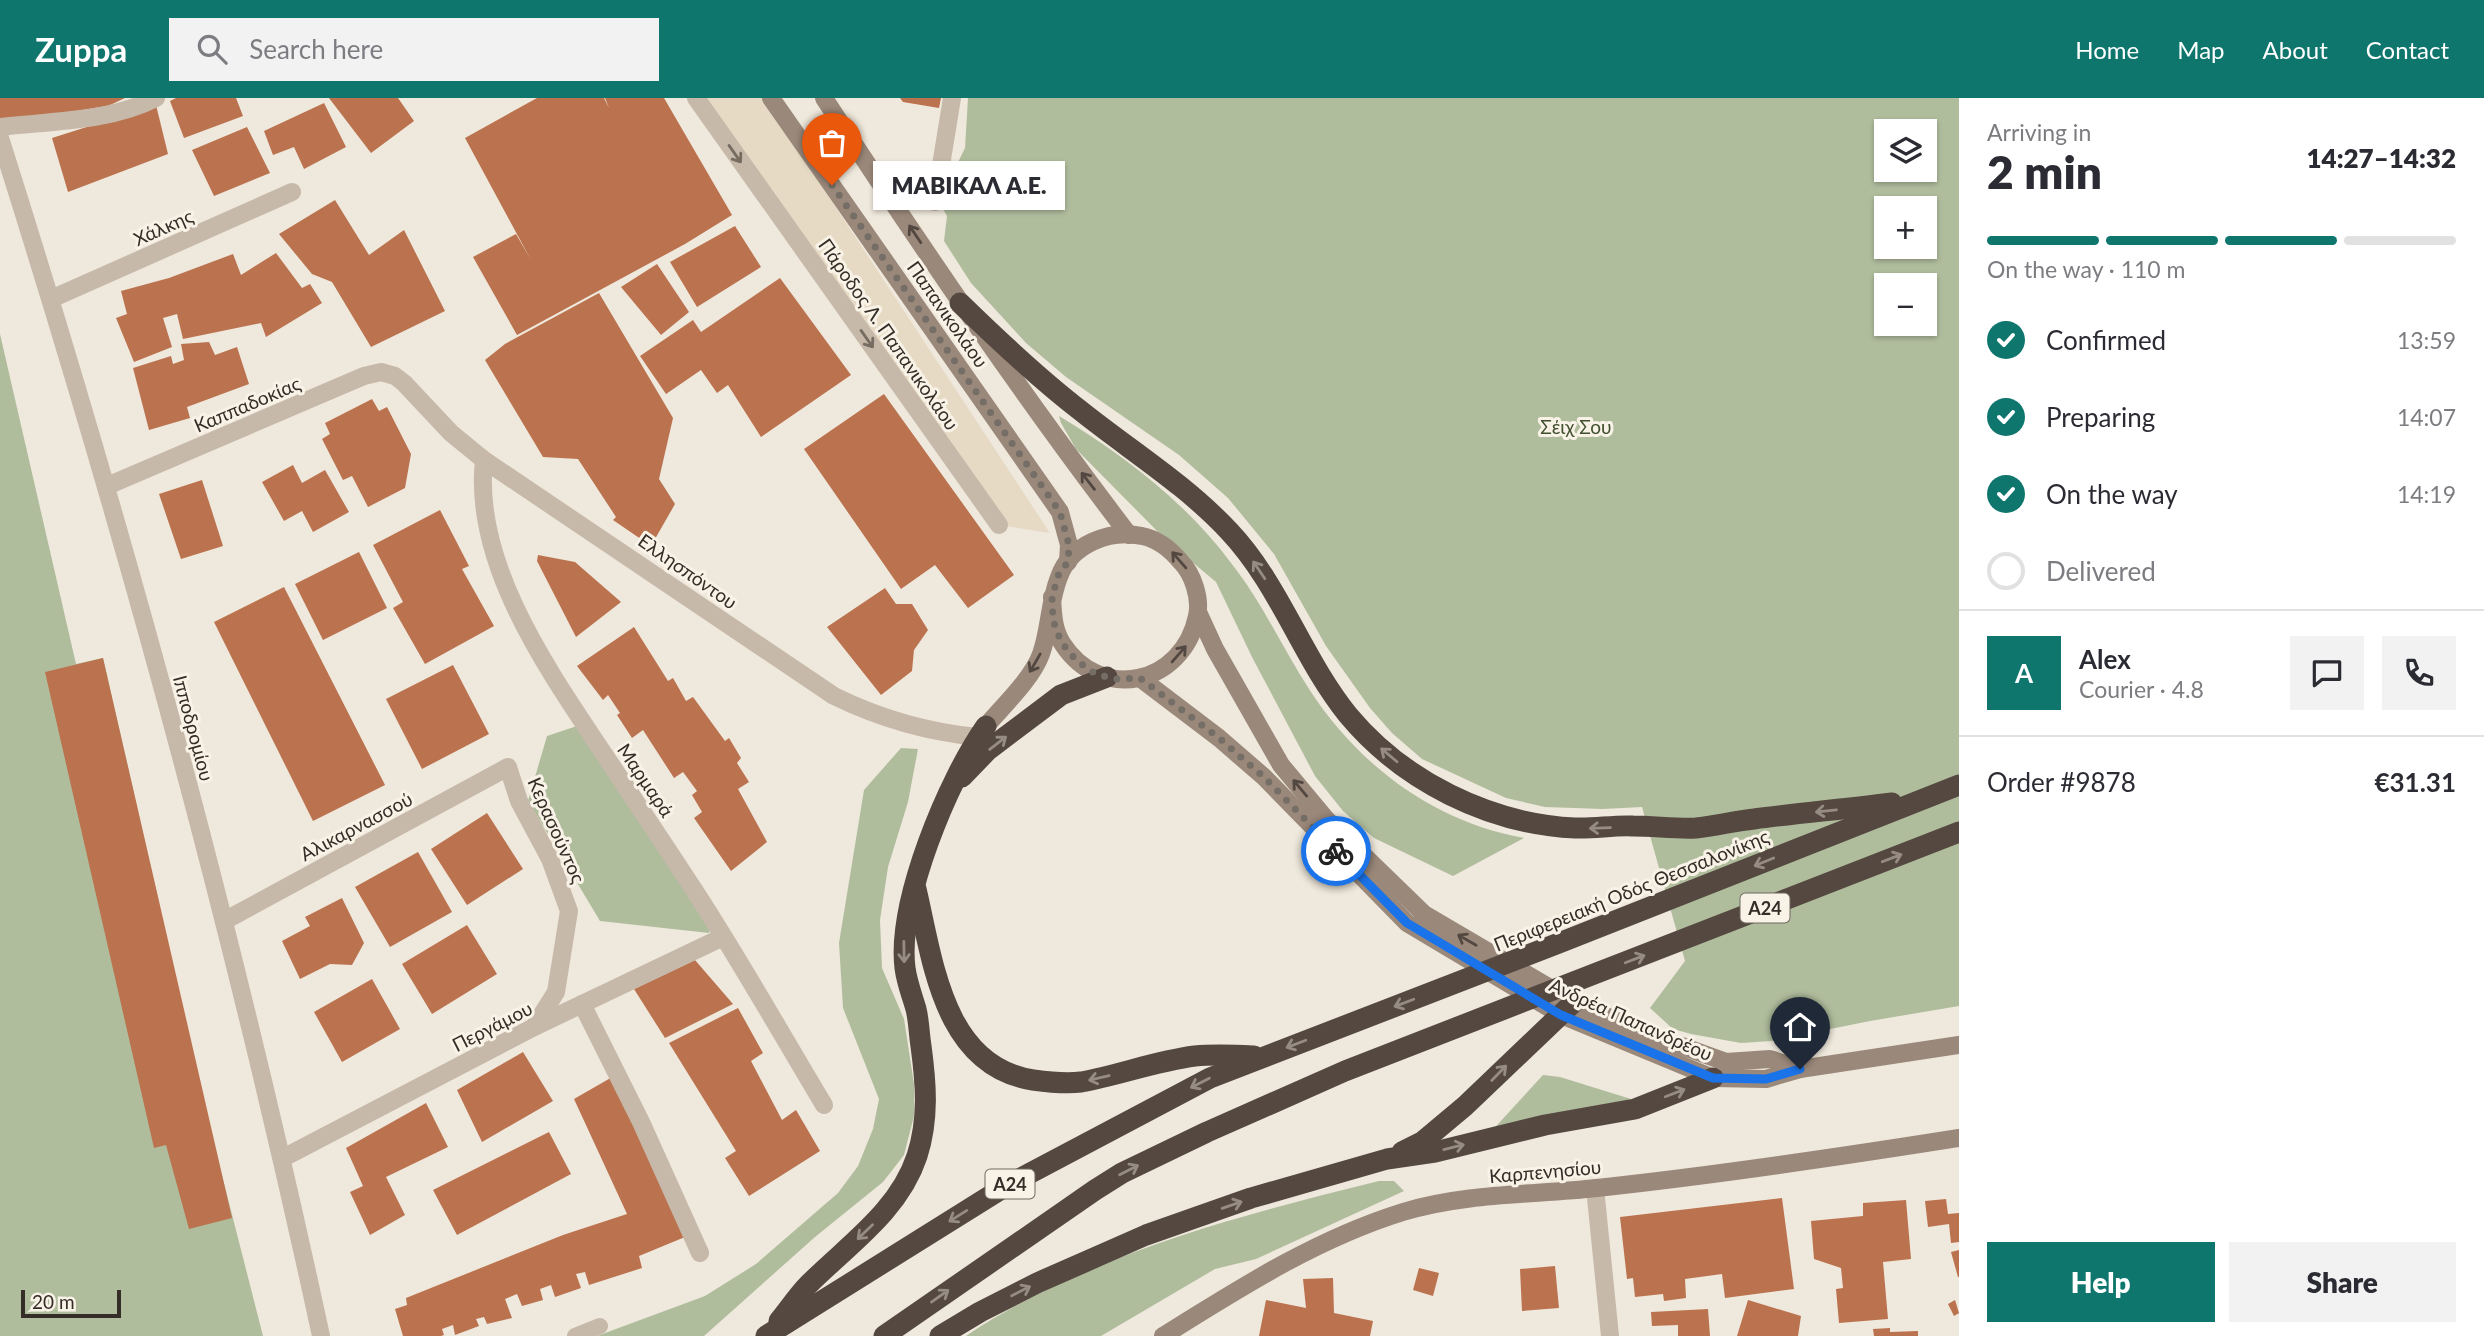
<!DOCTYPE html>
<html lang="en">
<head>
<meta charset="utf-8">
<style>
	:root { --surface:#fff; --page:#f2f2f3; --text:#2b2b33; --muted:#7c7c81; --line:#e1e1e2; --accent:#0f766e }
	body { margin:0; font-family:Lato,sans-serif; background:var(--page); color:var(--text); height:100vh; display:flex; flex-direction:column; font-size:26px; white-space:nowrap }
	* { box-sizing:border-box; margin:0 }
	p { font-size:23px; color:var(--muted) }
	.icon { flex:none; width:38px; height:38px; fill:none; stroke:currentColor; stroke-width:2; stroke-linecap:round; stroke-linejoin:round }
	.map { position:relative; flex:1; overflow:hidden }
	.panel { display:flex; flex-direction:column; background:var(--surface); width:525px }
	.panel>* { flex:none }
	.buttons { position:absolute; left:1874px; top:21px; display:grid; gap:14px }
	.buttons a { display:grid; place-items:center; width:63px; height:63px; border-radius:0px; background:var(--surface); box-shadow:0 2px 5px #0004; font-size:35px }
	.scale { position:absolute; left:21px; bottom:18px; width:100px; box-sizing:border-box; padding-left:7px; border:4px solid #342d28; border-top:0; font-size:19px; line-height:24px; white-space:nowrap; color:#342d28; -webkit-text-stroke:5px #f8f2e7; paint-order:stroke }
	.pin { position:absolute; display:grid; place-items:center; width:60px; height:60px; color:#fff; margin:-72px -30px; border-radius:50% 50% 50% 0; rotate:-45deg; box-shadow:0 0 7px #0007 }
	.pin .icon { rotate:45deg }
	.courier { position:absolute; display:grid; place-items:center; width:70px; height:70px; margin:-35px; border:5px solid #1a73e8; border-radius:50%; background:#fff; color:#222; box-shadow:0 2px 9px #0007 }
	.bubble { position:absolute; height:49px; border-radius:0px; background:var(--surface); box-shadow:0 2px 5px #0004; font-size:23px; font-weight:800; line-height:49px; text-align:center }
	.overview em { font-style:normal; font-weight:800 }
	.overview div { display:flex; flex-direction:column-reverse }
	.overview { display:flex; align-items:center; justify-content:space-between; height:119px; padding:0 28px }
	h1 { font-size:46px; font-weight:800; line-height:52px }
	.bar { display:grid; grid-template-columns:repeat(4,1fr); gap:10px 7px; align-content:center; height:84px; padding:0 28px }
	.bar i { height:9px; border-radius:5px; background:var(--line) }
	.bar .current { background:var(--accent) }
	.bar p { grid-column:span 4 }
	.line { display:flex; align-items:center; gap:18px; padding:0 28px; border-top:2px solid var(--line) }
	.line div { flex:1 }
	.round { display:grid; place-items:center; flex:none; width:74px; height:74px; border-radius:0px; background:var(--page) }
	ol { padding:0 28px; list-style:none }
	li { display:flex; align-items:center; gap:21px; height:77px }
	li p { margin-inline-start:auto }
	li .icon { padding:7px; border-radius:50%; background:var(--accent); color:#fff; stroke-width:4 }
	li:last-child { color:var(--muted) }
	li i { width:38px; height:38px; border:4px solid var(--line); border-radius:50% }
	.button { display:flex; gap:14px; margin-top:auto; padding:14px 28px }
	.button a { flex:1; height:80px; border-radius:0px; background:var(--accent); color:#fff; font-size:28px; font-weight:800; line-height:80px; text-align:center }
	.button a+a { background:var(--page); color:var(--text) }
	header { display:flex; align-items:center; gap:42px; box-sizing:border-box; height:98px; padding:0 35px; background:var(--accent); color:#fff }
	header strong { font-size:33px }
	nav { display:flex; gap:38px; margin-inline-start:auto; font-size:24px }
	.search { width:490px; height:63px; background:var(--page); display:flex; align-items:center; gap:18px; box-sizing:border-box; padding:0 24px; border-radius:0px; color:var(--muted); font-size:26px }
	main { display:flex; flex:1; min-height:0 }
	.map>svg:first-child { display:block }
	.green { fill:#b0bd9d; fill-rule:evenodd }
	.plaza { fill:#e6dac4 }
	.building { fill:#bb724e }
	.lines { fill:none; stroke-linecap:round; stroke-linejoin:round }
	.lane { stroke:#c6b9a9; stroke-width:16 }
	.street { stroke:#c6b9a9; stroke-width:18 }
	.secondary { stroke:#9a887a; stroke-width:18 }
	.highway { stroke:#544840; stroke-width:21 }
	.oneway { stroke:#766c62 }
	.oneway2 { stroke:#534841 }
	.oneway3 { stroke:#968c83 }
	.done { stroke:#756e67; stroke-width:7; stroke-dasharray:0 12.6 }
	.route { stroke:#1a73e8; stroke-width:9 }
	.labels { text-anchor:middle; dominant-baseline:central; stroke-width:6; stroke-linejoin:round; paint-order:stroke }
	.shield { fill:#f8f2e7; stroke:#6f6861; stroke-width:2 }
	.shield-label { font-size:18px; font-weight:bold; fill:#342d28 }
	.street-label { font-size:19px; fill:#342d28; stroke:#f8f2e7 }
	.park-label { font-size:19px; fill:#41502e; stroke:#f8f2e7 }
</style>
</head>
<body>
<header>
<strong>Zuppa</strong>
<div class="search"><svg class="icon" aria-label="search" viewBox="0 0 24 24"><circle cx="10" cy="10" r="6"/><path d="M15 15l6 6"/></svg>Search here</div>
<nav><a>Home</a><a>Map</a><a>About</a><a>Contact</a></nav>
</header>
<main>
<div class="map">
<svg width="1959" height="1238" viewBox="0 0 1959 1238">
	<rect width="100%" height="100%" fill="#efe8dc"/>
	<g class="green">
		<path d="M968,0h991v908l-89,15 -99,20 -30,2 -50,-9 -18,-5 -23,-21 35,-47 -43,-154 -39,2 -58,-2 -39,-9 -84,-39 -30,-26 -22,-25 -44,-62 -52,-92 -46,-56 -49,-43 -113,-78 -40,-34 -55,-60 -27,-42 3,-25 -6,-11v-8l24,-49zM1886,33h39v39h-39zM1886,110h39v39h-39zM1886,187h39v39h-39z"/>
		<polygon points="0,236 76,566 103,560 212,1038 263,1238 0,1238"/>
		<path d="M1059,318c63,38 128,87 172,147 31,39 51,84 78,126 49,76 125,133 215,149l-71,38 -79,-38 -31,-27 -28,-35 -62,-117 -37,-77 -50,-42 -90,-91 -15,-26z"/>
		<polygon points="580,627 711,828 709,835 600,823 528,703 547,638"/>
		<polygon points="901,650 918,651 908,704 888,769 880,822 882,870 904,921 914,986 914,1018 904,1057 883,1084 815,1139 704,1238 597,1238 705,1198 756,1166 838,1095 858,1068 873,1031 879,1001 843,910 839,845 864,692"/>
		<polygon points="1543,977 1560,979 1631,1001 1489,1036"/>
		<path d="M1379,1083h15l10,10 -148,68 -41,10 -114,67h-135c123,-82 271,-120 413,-155z"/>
	</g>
	<polygon class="plaza" points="696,0 764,0 1050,435 999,427"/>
	<g class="building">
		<polygon points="0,0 125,0 108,8 14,23 0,22"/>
		<polygon points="176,0 236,0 243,18 184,40 170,3"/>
		<polygon points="329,0 398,0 414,23 371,55"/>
		<polygon points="537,0 604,0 609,10 605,0 664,0 732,117 685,146 517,237 473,159 516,136 531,162 465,40"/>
		<polygon points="900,0 941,0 939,10 903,4"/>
		<polygon points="324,5 346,49 304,71 294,49 273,57 264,33"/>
		<polygon points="156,7 168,56 68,94 52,40"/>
		<polygon points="247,29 270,75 214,98 192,52"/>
		<polygon points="335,102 369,157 404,132 445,213 371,249 332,184 312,176 279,136"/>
		<polygon points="735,128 761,169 697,209 670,164"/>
		<polygon points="276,155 302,190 310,186 322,205 266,239 261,225 183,241 177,216 163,220 172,249 134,264 116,220 127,216 121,193 169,180 233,156 241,177"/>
		<polygon points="657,166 689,214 661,237 621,189"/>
		<polygon points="780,180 851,277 761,339 728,287 717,295 701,272 666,296 640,258 693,222 701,234"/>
		<polygon points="599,195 673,320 659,381 675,406 651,448 613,422 616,419 578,361 543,359 485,262 505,246"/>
		<polygon points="209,244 215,257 237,249 249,286 187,309 190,320 149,332 133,270 171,258 173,266 184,262 181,246"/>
		<polygon points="884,296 1014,477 968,510 935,467 901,491 804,351"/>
		<polygon points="372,301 379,313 387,309 411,356 405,390 368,409 352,378 343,382 322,341 330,336 325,325"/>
		<polygon points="293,367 302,385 325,372 349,414 313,434 302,413 284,423 262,384"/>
		<polygon points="202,382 223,448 181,461 159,396"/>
		<polygon points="440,412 469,468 462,471 494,528 425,566 393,510 403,504 373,447"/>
		<polygon points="359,454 387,510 323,542 295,486"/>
		<polygon points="538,457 575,464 621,504 576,539 537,463"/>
		<polygon points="284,489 385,687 313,723 214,524"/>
		<polygon points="885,490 896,506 912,506 928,532 914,552 912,573 881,597 827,529"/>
		<polygon points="634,529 668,583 673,580 686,603 693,599 725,643 729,640 741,660 737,665 749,684 738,691 767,744 731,773 694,720 702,714 692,697 697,693 683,674 674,680 643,632 632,640 617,617 620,615 608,597 603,602 577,568"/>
		<polygon points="103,560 232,1120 189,1131 166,1047 154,1050 45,574"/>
		<polygon points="453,567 489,636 422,671 386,601"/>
		<polygon points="487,715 523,771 467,807 431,751"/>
		<polygon points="418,754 452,814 390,849 355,789"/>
		<polygon points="342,800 364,845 352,867 330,866 300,881 282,843 310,828 305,819"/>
		<polygon points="467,827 497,876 432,916 402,866"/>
		<polygon points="695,862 733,906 665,940 634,891"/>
		<polygon points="372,881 400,931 342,964 314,914"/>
		<polygon points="738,910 763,955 751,963 782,1022 796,1012 820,1053 749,1098 725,1060 736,1053 669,945"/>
		<polygon points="523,954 553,1003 482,1044 457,992"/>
		<polygon points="614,978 685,1139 639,1158 642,1170 589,1187 585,1174 576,1176 581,1190 555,1199 551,1187 540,1191 543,1202 522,1208 517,1196 505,1201 512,1220 487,1226 484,1219 476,1221 479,1228 455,1237 453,1227 442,1231 444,1237 441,1238 403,1238 395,1211 407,1207 406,1200 563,1137 627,1116 574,1001"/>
		<polygon points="426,1005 448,1049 386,1079 405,1117 370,1137 350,1094 363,1088 346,1050"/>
		<polygon points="549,1034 571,1076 457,1137 433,1092"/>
		<polygon points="1782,1100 1794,1191 1725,1200 1722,1176 1685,1181 1686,1200 1664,1203 1663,1196 1635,1199 1633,1180 1627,1181 1620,1119"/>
		<polygon points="1946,1101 1948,1116 1959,1115 1959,1144 1951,1145 1949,1126 1928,1129 1925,1103"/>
		<polygon points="1906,1102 1911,1161 1883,1164 1888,1221 1839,1225 1836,1191 1843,1190 1841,1170 1814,1161 1811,1123 1863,1118 1863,1105"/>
		<polygon points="1959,1152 1959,1179 1958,1179 1951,1154"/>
		<polygon points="1555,1168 1559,1210 1522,1213 1520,1171"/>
		<polygon points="1419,1170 1439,1175 1433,1198 1413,1192"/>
		<polygon points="1333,1180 1334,1215 1373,1223 1370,1238 1259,1238 1266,1202 1306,1210 1303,1181"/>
		<polygon points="1748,1202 1801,1218 1798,1238 1737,1238"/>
		<polygon points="1955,1202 1959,1215 1954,1218 1948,1206"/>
		<polygon points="1708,1211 1710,1238 1678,1238 1678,1227 1652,1228 1651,1214"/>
		<polygon points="1890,1230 1890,1234 1918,1233 1918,1238 1874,1238 1873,1231"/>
	</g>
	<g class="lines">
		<polyline class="lane" points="575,1238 600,1228"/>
		<g class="street">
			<polyline points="696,0 999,427"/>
			<path d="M0,29c51,-6 109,-5 156,-29"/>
			<path d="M0,40c125,394 234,794 321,1198"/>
			<polyline points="935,104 952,0"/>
			<polyline points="51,201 292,94"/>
			<path d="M484,362c-12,107 69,217 126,303 29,44 59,88 88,133 44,68 84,139 126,209"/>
			<path d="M107,388l257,-110 17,-4 14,4 9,7 47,50 33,27 350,236c47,23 92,36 144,41"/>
			<polyline points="224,823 508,669 519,703 550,761 569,813 556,894 534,929"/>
			<polyline points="582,906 641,1024 700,1155"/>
			<polyline points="283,1060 534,929 723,839"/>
			<polyline points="1595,1090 1610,1238"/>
		</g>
		<g class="secondary">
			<polyline points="771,0 1060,414 1069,447 1068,464"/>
			<path d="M824,0c97,149 197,296 305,437"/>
			<polyline points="1198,514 1215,551 1281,667 1326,721 1424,816 1574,904 1640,933 1726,964 1770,961 1800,971"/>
			<polyline points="1140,580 1219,640 1264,679 1407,825 1561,917 1713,980 1766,981 1800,971 1959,947"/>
			<path d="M986,628c17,-20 46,-47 55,-72 9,-25 8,-52 18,-77 12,-33 51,-48 83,-41 16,3 29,14 39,26 12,12 20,37 16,54 -14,68 -96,88 -135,27 -9,-14 -9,-30 -10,-46"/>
			<path d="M1163,1238c77,-48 153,-97 240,-124 62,-19 129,-17 194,-24 121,-13 242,-31 362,-50"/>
		</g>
		<g class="highway">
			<path d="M960,205c39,38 78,75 121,108 50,40 104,73 148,120 51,54 73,127 119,184 55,66 141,109 227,113 19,1 38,-3 58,-2 21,0 43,3 63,2 19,-2 39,-7 58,-9 45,-6 92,-10 138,-16"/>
			<polyline points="962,679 988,652 1061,597 1107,579"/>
			<path d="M916,791c17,72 27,177 117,191 15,2 32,4 48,2 38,-7 75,-21 114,-26 20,-2 39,-1 59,0"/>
			<polyline points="1402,1054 1422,1044 1465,1008 1574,904"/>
			<path d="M779,1223c10,-12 19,-26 30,-37 39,-39 90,-73 108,-128 12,-37 9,-73 4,-110 -2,-12 -2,-25 -5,-37 -4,-14 -9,-26 -11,-41 -8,-66 43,-188 81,-242"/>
			<polyline points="766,1238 1006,1088 1210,980 1559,845 1959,687"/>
			<polyline points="884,1238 1095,1092 1122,1075 1207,1034 1345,973 1959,734"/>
			<polyline points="940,1238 980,1214 1037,1185 1096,1159 1146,1137 1251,1100 1387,1061 1435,1054 1545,1027 1635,1011 1713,980"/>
		</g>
	</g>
	<defs><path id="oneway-shaft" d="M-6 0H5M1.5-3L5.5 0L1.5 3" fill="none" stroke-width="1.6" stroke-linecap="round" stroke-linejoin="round" transform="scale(1.75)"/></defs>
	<g class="oneway">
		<use href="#oneway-shaft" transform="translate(735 56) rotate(55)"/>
		<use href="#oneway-shaft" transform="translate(867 241) rotate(55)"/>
	</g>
	<g class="oneway2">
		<use href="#oneway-shaft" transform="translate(915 136) rotate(-124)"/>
		<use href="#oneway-shaft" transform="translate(1088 383) rotate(-128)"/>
		<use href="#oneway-shaft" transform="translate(1179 462) rotate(-131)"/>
		<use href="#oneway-shaft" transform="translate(1179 556) rotate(-49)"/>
		<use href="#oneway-shaft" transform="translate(1035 565) rotate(120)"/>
		<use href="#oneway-shaft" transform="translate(1300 690) rotate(-130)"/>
		<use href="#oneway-shaft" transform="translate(1467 842) rotate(-150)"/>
	</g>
	<g class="oneway3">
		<use href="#oneway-shaft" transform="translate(1259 472) rotate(-124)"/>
		<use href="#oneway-shaft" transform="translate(998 645) rotate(-38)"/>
		<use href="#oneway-shaft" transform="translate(1389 657) rotate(-140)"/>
		<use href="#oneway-shaft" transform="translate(1826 713) rotate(174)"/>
		<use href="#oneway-shaft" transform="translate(1600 730) rotate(178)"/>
		<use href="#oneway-shaft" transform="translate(1892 760) rotate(-21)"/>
		<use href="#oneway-shaft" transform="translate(1764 764) rotate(158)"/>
		<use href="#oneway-shaft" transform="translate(904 854) rotate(89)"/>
		<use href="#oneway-shaft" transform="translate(1635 861) rotate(-21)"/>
		<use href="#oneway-shaft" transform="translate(1404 905) rotate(159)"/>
		<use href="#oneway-shaft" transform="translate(1296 946) rotate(159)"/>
		<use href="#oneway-shaft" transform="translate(1499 975) rotate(-46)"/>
		<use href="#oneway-shaft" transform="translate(1099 980) rotate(167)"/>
		<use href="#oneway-shaft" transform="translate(1200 985) rotate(153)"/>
		<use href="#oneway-shaft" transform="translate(1675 995) rotate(-21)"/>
		<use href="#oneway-shaft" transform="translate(1454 1049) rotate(-14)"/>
		<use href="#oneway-shaft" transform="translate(1129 1072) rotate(-27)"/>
		<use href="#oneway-shaft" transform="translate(1232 1107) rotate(-19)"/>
		<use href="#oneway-shaft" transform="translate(958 1118) rotate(148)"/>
		<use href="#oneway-shaft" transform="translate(865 1134) rotate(136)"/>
		<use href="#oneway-shaft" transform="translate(1021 1193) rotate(-27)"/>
		<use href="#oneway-shaft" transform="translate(940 1198) rotate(-35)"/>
	</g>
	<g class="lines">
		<polyline class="done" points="832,87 1060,414 1069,447 1068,464 1059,475 1052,499 1053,522 1061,544 1076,562 1094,575 1107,579 1117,581 1140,580 1219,640 1264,679 1336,753"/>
		<polyline class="route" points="1336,753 1407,825 1561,917 1713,980 1766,981 1800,971"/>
	</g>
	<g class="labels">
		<g class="shield">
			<rect x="1740.5" y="795.5" width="49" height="29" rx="5"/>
			<rect x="985.5" y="1071.5" width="49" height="29" rx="5"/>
		</g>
		<g class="shield-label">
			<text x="1765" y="810">Α24</text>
			<text x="1010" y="1086">Α24</text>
		</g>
		<g class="street-label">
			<text transform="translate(163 129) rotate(-24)">Χάλκης</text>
			<text transform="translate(948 216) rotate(55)">Παπανικολάου</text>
			<text transform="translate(889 236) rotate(55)">Πάροδος Λ. Παπανικολάου</text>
			<text transform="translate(247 306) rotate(-23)">Καππαδοκίας</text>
			<text transform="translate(688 473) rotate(35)">Ελλησπόντου</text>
			<text transform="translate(194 630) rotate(75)">Ιπποδρομίου</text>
			<text transform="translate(646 682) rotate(56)">Μαρμαρά</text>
			<text transform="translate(356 728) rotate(-28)">Αλικαρνασσού</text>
			<text transform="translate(557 732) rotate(66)">Κερασούντος</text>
			<text transform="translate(1631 792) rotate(-22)">Περιφερειακή Οδός Θεσσαλονίκης</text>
			<text transform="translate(1631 921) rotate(24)">Ανδρέα Παπανδρέου</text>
			<text transform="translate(492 928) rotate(-27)">Περγάμου</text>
			<text transform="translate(1545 1073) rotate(-5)">Καρπενησίου</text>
		</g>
		<g class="park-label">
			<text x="1576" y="328">Σέιχ Σου</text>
		</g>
	</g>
</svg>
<div class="buttons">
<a><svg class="icon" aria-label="layers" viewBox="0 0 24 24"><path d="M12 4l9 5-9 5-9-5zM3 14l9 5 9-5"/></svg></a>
<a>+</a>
<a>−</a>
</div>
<div class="scale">20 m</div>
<div class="pin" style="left:832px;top:87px;background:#ea580c"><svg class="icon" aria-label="bag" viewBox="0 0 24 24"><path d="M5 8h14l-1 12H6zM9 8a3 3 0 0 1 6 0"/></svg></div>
<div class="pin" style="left:1800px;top:971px;background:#1f2937"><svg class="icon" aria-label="home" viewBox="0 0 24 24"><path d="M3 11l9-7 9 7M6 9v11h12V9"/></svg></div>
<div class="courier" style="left:1336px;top:753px"><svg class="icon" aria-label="bike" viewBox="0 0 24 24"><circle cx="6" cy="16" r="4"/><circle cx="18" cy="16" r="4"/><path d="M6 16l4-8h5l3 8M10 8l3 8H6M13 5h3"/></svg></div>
<div class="bubble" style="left:873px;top:63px;width:192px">ΜΑΒΙΚΑΛ Α.Ε.</div>
</div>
<section class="panel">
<div class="overview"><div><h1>2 min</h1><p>Arriving in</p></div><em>14:27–14:32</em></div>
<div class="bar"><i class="current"></i><i class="current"></i><i class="current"></i><i></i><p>On the way · 110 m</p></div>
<ol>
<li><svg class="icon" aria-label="check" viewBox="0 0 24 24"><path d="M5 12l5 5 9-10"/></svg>Confirmed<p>13:59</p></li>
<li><svg class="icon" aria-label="check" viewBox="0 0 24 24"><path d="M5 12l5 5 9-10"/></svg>Preparing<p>14:07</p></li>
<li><svg class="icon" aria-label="check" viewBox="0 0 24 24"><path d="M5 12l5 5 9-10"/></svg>On the way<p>14:19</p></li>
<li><i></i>Delivered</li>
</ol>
<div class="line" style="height:126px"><b class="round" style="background:var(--accent);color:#fff">A</b><div><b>Alex</b><p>Courier · 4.8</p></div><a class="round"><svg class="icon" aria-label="chat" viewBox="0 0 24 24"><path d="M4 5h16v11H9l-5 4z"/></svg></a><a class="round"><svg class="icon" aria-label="phone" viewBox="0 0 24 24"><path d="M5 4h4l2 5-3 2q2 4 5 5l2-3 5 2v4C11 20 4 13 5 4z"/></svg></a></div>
<div class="line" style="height:91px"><div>Order #9878</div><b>€31.31</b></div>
<div class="button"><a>Help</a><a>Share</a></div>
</section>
</main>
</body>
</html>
